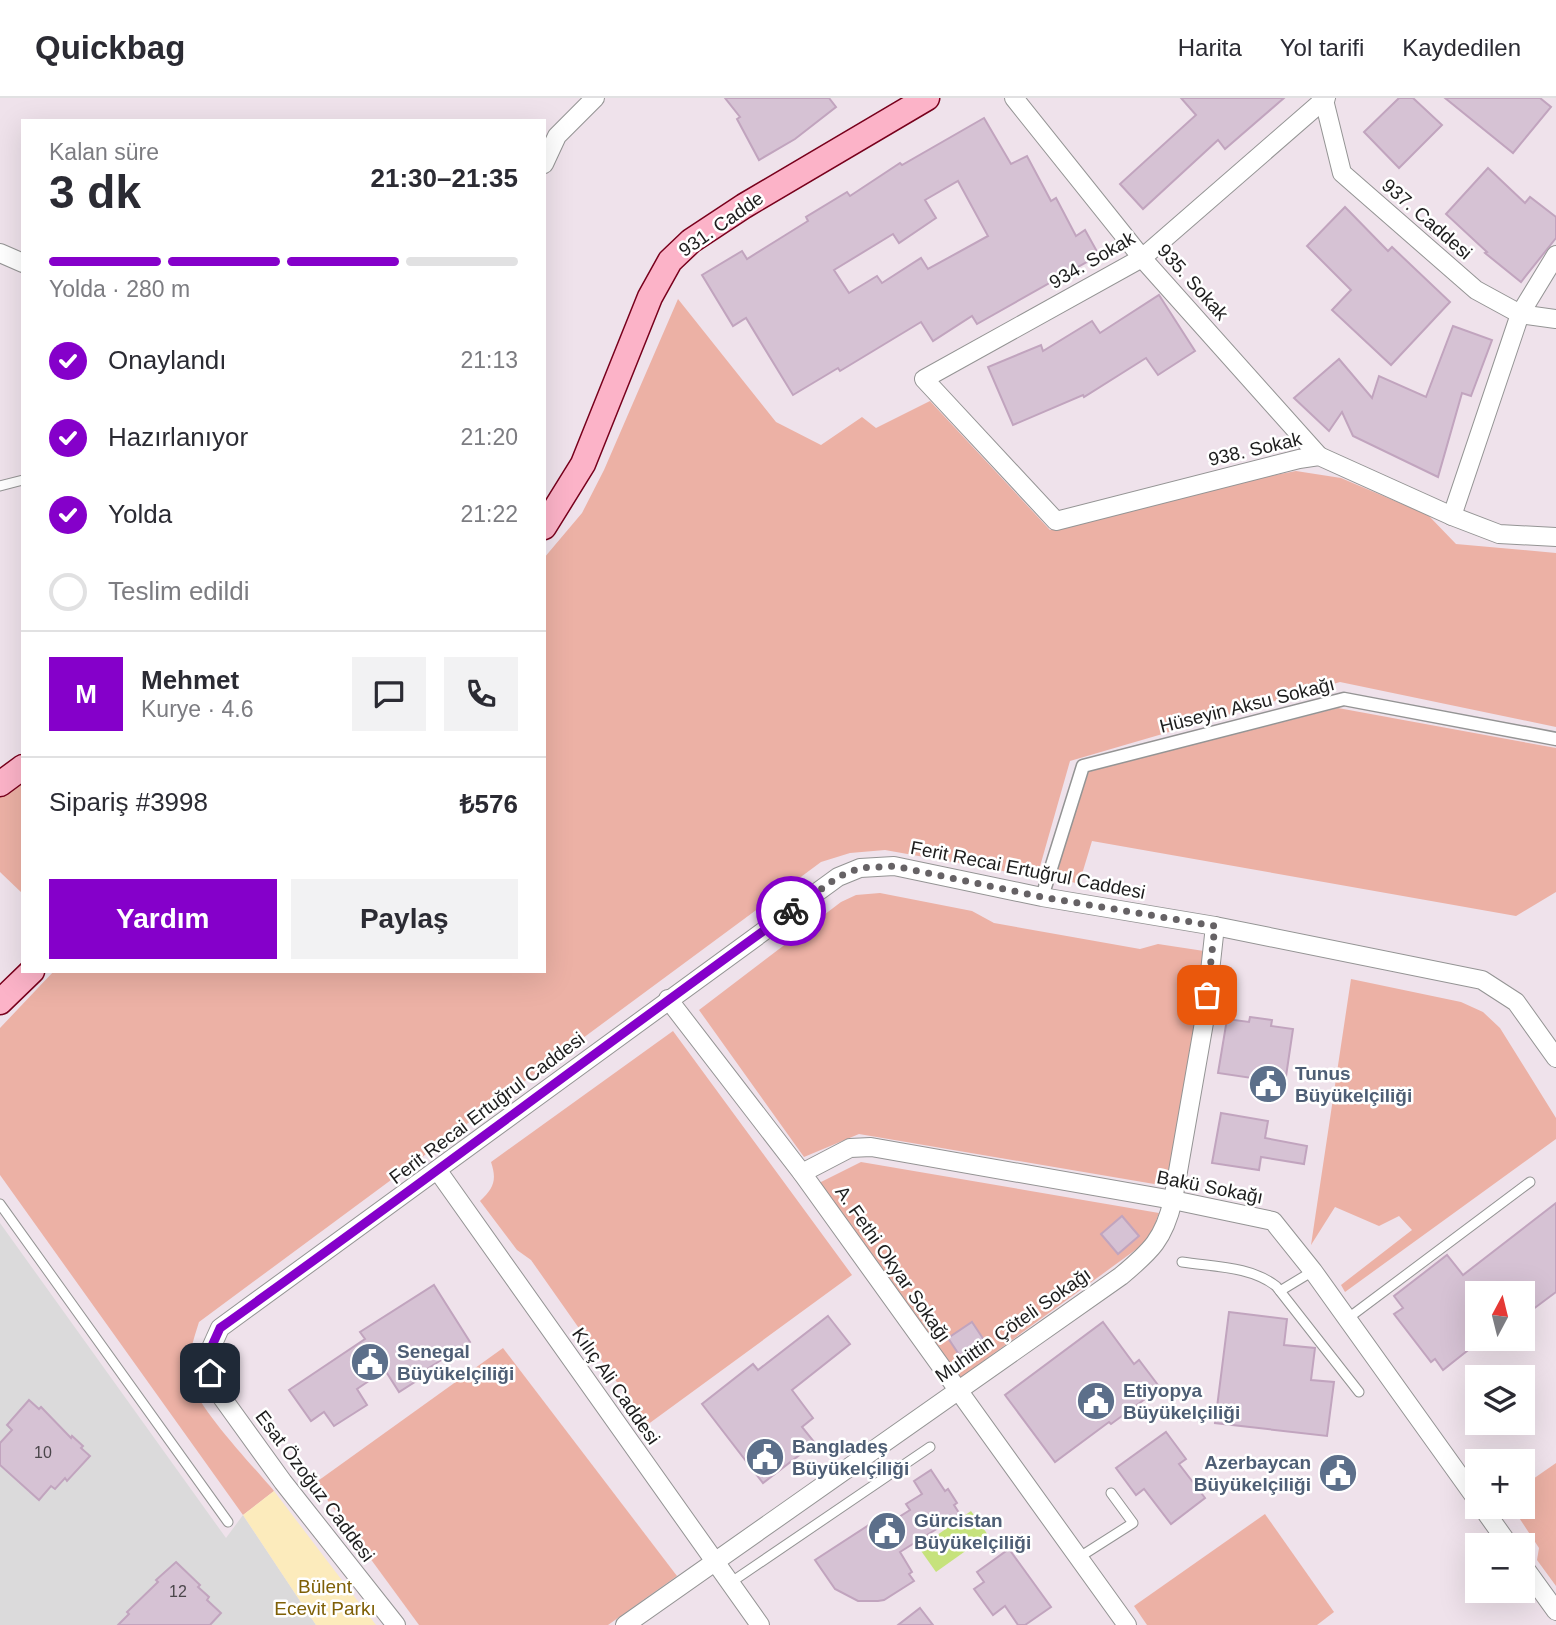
<!DOCTYPE html>
<html lang="tr">
<head>
<meta charset="utf-8">
<style>
	:root { --surface:#fff; --page:#f2f2f3; --text:#2b2b33; --muted:#7c7c81; --line:#e1e1e2; --accent:#8500ca }
	body { margin:0; font-family:Arial,sans-serif; background:var(--page); color:var(--text); height:100vh; display:flex; flex-direction:column; font-size:26px; white-space:nowrap }
	* { box-sizing:border-box; margin:0 }
	p { font-size:23px; color:var(--muted) }
	.icon { flex:none; width:38px; height:38px; fill:none; stroke:currentColor; stroke-width:2; stroke-linecap:round; stroke-linejoin:round }
	.map { position:relative; flex:1; overflow:hidden }
	.side { position:absolute; left:21px; top:21px; width:525px; height:854px; display:flex; flex-direction:column; background:var(--surface); border-radius:0px; box-shadow:0 7px 28px #0002 }
	.side>* { flex:none }
	.needle { width:46px; rotate:7deg }
	.fabs { position:absolute; left:1465px; top:1183px; display:grid; gap:14px }
	.fabs a { display:grid; place-items:center; width:70px; height:70px; border-radius:0px; background:var(--surface); box-shadow:0 7px 28px #0002; font-size:35px }
	.pin { position:absolute; display:grid; place-items:center; width:60px; height:60px; color:#fff; margin:-30px; border-radius:14px; box-shadow:0 4px 10px #0006 }
	.courier { position:absolute; display:grid; place-items:center; width:70px; height:70px; margin:-35px; border:5px solid #8500ca; border-radius:50%; background:#fff; color:#222; box-shadow:0 2px 9px #0007 }
	.overview em { font-style:normal; font-weight:800 }
	.overview div { display:flex; flex-direction:column-reverse }
	.overview { display:flex; align-items:center; justify-content:space-between; height:119px; padding:0 28px }
	h1 { font-size:46px; font-weight:800; line-height:52px }
	.bar { display:grid; grid-template-columns:repeat(4,1fr); gap:10px 7px; align-content:center; height:84px; padding:0 28px }
	.bar i { height:9px; border-radius:5px; background:var(--line) }
	.bar .active { background:var(--accent) }
	.bar p { grid-column:span 4 }
	.line { display:flex; align-items:center; gap:18px; padding:0 28px; border-top:2px solid var(--line) }
	.line div { flex:1 }
	.round { display:grid; place-items:center; flex:none; width:74px; height:74px; border-radius:0px; background:var(--page) }
	ol { padding:0 28px; list-style:none }
	li { display:flex; align-items:center; gap:21px; height:77px }
	li p { margin-inline-start:auto }
	li .icon { padding:7px; border-radius:50%; background:var(--accent); color:#fff; stroke-width:4 }
	li:last-child { color:var(--muted) }
	li i { width:38px; height:38px; border:4px solid var(--line); border-radius:50% }
	.cta { display:flex; gap:14px; margin-top:auto; padding:14px 28px }
	.cta a { flex:1; height:80px; border-radius:0px; background:var(--accent); color:#fff; font-size:28px; font-weight:800; line-height:80px; text-align:center }
	.cta a+a { background:var(--page); color:var(--text) }
	header { display:flex; align-items:center; gap:42px; box-sizing:border-box; height:98px; padding:0 35px; background:var(--surface); border-bottom:2px solid var(--line) }
	header strong { font-size:33px }
	nav { display:flex; gap:38px; margin-inline-start:auto; font-size:24px }
	.map>svg:first-child { display:block }
	.residential { fill:#dbdadb }
	.grass { fill:#ecb1a5 }
	.park { fill:#fcebbc }
	.pitch { fill:#c6e27c }
	.building { fill:#d6c2d4; stroke:#c1a4be; stroke-width:2; fill-rule:evenodd }
	.lines { fill:none; stroke-linecap:round; stroke-linejoin:round }
	.service-casing { stroke:#949494; stroke-width:11 }
	.pedestrian-casing { stroke:#949494; stroke-width:15 }
	.minor-casing { stroke:#949494; stroke-width:20 }
	.secondary-casing { stroke:#78001c; stroke-width:27 }
	.service { stroke:#fff; stroke-width:9 }
	.pedestrian { stroke:#fff; stroke-width:12 }
	.minor { stroke:#fff; stroke-width:18 }
	.secondary { stroke:#fcb3c8; stroke-width:24 }
	.done { stroke:#666265; stroke-width:7; stroke-dasharray:0 12.6 }
	.route { stroke:#8500ca; stroke-width:9 }
	.labels { text-anchor:middle; dominant-baseline:central; stroke-width:5; stroke-linejoin:round; paint-order:stroke }
	.number-label { font-size:16px; fill:#4b464b }
	.street-label { font-size:19px; fill:#1d1d1d; stroke:#fff }
	.service-label { font-size:19px; font-weight:bold; fill:#4e5e75; stroke:#fff; text-anchor:start }
	.park-label { font-size:19px; fill:#7f6007; stroke:#fff }
</style>
</head>
<body>
<header>
<strong>Quickbag</strong>
<nav><a>Harita</a><a>Yol tarifi</a><a>Kaydedilen</a></nav>
</header>
<div class="map">
<svg width="1556" height="1527" viewBox="0 0 1556 1527">
	<rect width="100%" height="100%" fill="#efe2eb"/>
	<polygon class="residential" points="0,1125 226,1440 243,1417 316,1527 0,1527"/>
	<g class="grass">
		<path d="M678,201l98,123 45,23 41,-28 14,11 54,-27 120,129 151,-41 95,-18 45,7 87,37 28,29 100,9v174l-216,-45 -270,79 -33,116 -152,-27 -35,3 -29,9 -622,460c-6,19 -13,39 -8,59 7,28 63,86 83,110l-31,24 -243,-340v-147l54,-57h490v-413l38,-45 22,-43z"/>
		<polygon points="1338,610 1556,650 1556,794 1516,818 1092,743 1079,786 1054,779 1089,673"/>
		<polygon points="23,669 23,796 0,774 0,686"/>
		<polygon points="880,795 972,813 994,825 1140,851 1158,846 1204,853 1190,957 1166,1088 859,1036 804,1059 699,912 841,804 856,797"/>
		<polygon points="1351,881 1461,904 1483,914 1500,930 1556,1020 1556,1041 1345,1194 1341,1187 1412,1132 1399,1118 1379,1128 1335,1109 1311,1147"/>
		<path d="M673,933l179,244 -205,150 -116,-165 -14,-10 -37,-49c14,-13 17,-21 11,-39z"/>
		<polygon points="861,1064 1159,1115 1149,1142 960,1280 819,1085"/>
		<polygon points="503,1250 677,1478 608,1527 419,1527 315,1385"/>
		<polygon points="1556,1365 1556,1488 1537,1462 1539,1450 1512,1409 1522,1409 1523,1388"/>
		<polygon points="1265,1416 1334,1514 1317,1527 1147,1527 1134,1508"/>
	</g>
	<polygon class="park" points="274,1393 376,1527 316,1527 243,1417"/>
	<polygon class="pitch" points="971,1413 988,1437 936,1474 919,1450"/>
	<g class="building">
		<polygon points="725,0 829,0 836,9 795,41 759,62 737,21 740,19"/>
		<polygon points="1181,0 1284,0 1225,51 1218,42 1143,111 1120,86 1196,17"/>
		<polygon points="1399,0 1413,0 1442,27 1399,70 1364,34"/>
		<polygon points="1445,0 1540,0 1551,9 1513,55"/>
		<path d="M984,20l27,46 16,-8 24,45 5,-3 20,38 9,-6 14,25 -122,69 -5,-8 -39,25 -12,-19 -81,49 -2,-3 -45,27 -47,-77 -13,8 -31,-51 40,-24 5,8 61,-38 -2,-4 41,-25 3,4 50,-33 2,2zM958,83l30,55 -60,33 -7,-11 -39,25 -5,-7 -28,17 -15,-23 59,-36 6,9 37,-25 -11,-18z"/>
		<polygon points="1488,70 1525,105 1530,99 1556,119 1556,140 1521,184 1485,155 1487,154 1446,116"/>
		<polygon points="1345,109 1388,153 1392,149 1450,204 1391,267 1332,212 1351,192 1307,148"/>
		<polygon points="1159,197 1195,253 1158,277 1146,260 1084,299 1083,297 1013,327 988,269 1041,247 1043,253 1092,223 1100,235"/>
		<polygon points="1453,228 1492,242 1471,298 1462,295 1438,379 1353,338 1342,314 1329,333 1294,300 1339,261 1372,300 1379,278 1426,299"/>
		<polygon points="1250,919 1272,922 1271,928 1293,931 1285,985 1218,975 1227,921 1249,924"/>
		<polygon points="1221,1015 1268,1023 1265,1040 1307,1048 1304,1066 1261,1059 1259,1072 1212,1065"/>
		<polygon points="1556,1105 1556,1194 1532,1212 1522,1200 1522,1195 1477,1195 1477,1245 1443,1272 1435,1261 1431,1264 1394,1216 1403,1210 1394,1198 1447,1157 1463,1177"/>
		<polygon points="1122,1118 1139,1138 1118,1156 1101,1136"/>
		<polygon points="434,1187 470,1244 427,1271 429,1275 399,1294 385,1272 357,1291 367,1307 334,1328 324,1314 311,1323 289,1292 365,1241 360,1234"/>
		<polygon points="1229,1214 1287,1221 1284,1247 1315,1250 1311,1282 1334,1284 1327,1338 1215,1325"/>
		<polygon points="828,1218 850,1246 792,1292 813,1320 802,1329 815,1345 763,1385 702,1306 753,1266 758,1272"/>
		<polygon points="972,1224 986,1245 962,1261 948,1240"/>
		<polygon points="1103,1224 1134,1266 1139,1262 1158,1287 1142,1299 1145,1301 1111,1326 1109,1324 1055,1364 1005,1297"/>
		<polygon points="29,1302 39,1311 41,1309 71,1340 72,1338 83,1348 81,1350 90,1358 67,1383 65,1380 55,1391 51,1388 39,1402 0,1367 0,1345 12,1332 7,1327"/>
		<polygon points="1166,1334 1186,1361 1179,1366 1205,1400 1171,1426 1144,1391 1136,1397 1116,1370"/>
		<polygon points="931,1372 945,1393 948,1391 957,1405 954,1407 961,1418 944,1429 943,1427 900,1454 912,1474 909,1476 914,1483 884,1502 878,1503 858,1503 835,1491 815,1462 875,1423 880,1431 910,1412 906,1406 922,1396 914,1383"/>
		<polygon points="1009,1451 1051,1509 1025,1527 1018,1527 1005,1508 993,1517 974,1491 984,1484 977,1474"/>
		<polygon points="176,1464 200,1487 198,1489 209,1499 207,1502 221,1515 210,1527 118,1527 129,1516 127,1514 158,1484 156,1482"/>
		<polygon points="920,1510 933,1527 898,1527"/>
	</g>
	<g class="lines">
		<g class="service-casing">
			<g id="service">
				<polyline points="0,388 23,382"/>
				<polyline points="0,1106 228,1424"/>
				<path d="M1182,1164c31,5 68,4 94,24l83,106"/>
				<polyline points="1280,1193 1313,1173"/>
				<polyline points="1347,1221 1530,1084"/>
				<polyline points="1078,1460 1133,1425 1111,1395"/>
				<polyline points="730,1485 930,1349"/>
			</g>
		</g>
		<g class="pedestrian-casing">
			<polyline id="pedestrian" points="1042,799 1083,668 1344,601 1556,641"/>
		</g>
		<g class="minor-casing">
			<g id="minor">
				<polyline points="1014,0 1142,160 1319,358"/>
				<polyline points="1326,0 1142,160 924,281 1056,423 1299,361 1319,358 1452,418 1499,436 1556,439"/>
				<polyline points="1324,2 1342,75 1476,192 1520,216 1556,221"/>
				<polyline points="544,66 557,38 595,0"/>
				<polyline points="0,155 23,165"/>
				<polyline points="1452,418 1520,216 1556,157"/>
				<polyline points="668,901 802,1075 1127,1527"/>
				<polyline points="438,1073 760,1527"/>
				<polyline points="802,1075 850,1050 871,1049 1173,1102 1273,1123 1313,1173 1477,1402"/>
				<polyline points="1482,1409 1509,1447"/>
				<polyline points="1522,1466 1556,1513"/>
				<path d="M396,1527l-113,-143 -65,-90 -8,-19 1,-25 9,-20c207,-149 411,-302 618,-451l22,-9 34,-2 148,31 173,29 267,54 34,22 40,56"/>
				<path d="M625,1527l496,-349c30,-25 43,-37 52,-76l32,-183 10,-91"/>
			</g>
		</g>
		<g class="secondary-casing">
			<g id="secondary">
				<polyline points="544,429 583,366 650,199 670,163 691,143 744,108 927,0"/>
				<polyline points="0,686 23,669"/>
				<polyline points="0,904 32,873"/>
			</g>
		</g>
		<use href="#service" class="service"/>
		<use href="#pedestrian" class="pedestrian"/>
		<use href="#minor" class="minor"/>
		<use href="#secondary" class="secondary"/>
	</g>
	<g class="lines">
		<polyline class="done" points="791,813 838,779 860,770 894,768 1042,799 1215,828 1207,897"/>
		<path class="route" d="M210,1275l1,-25 9,-20c192,-137 379,-279 571,-417"/>
	</g>
	<defs>
		<g id="civic-disc" transform="scale(2.0125)"><circle r="9.5" fill="#5c6f8a" stroke="#fff"/><path d="M-.6-6.5H3V-4.5H.6V-3L4-1V1h2V6H-6V1h2V-1L-.6-3ZM-1.2 2.5V6h2.4V2.5Z" fill="#fff"/></g>
	</defs>
	<g fill-rule="evenodd">
		<use href="#civic-disc" x="1268" y="986"/>
		<use href="#civic-disc" x="370" y="1264"/>
		<use href="#civic-disc" x="1096" y="1303"/>
		<use href="#civic-disc" x="765" y="1359"/>
		<use href="#civic-disc" x="1338" y="1375"/>
		<use href="#civic-disc" x="887" y="1433"/>
	</g>
	<g class="labels">
		<g class="number-label">
			<text x="43" y="1354">10</text>
			<text x="178" y="1493">12</text>
		</g>
		<g class="street-label">
			<text transform="translate(1427 121) rotate(41)">937. Caddesi</text>
			<text transform="translate(721 126) rotate(-35)">931. Cadde</text>
			<text transform="translate(1092 162) rotate(-30)">934. Sokak</text>
			<text transform="translate(1193 184) rotate(48)">935. Sokak</text>
			<text transform="translate(1255 351) rotate(-13)">938. Sokak</text>
			<text transform="translate(1247 607) rotate(-14)">Hüseyin Aksu Sokağı</text>
			<text transform="translate(1028 772) rotate(11)">Ferit Recai Ertuğrul Caddesi</text>
			<text transform="translate(487 1010) rotate(-37)">Ferit Recai Ertuğrul Caddesi</text>
			<text transform="translate(1210 1089) rotate(11)">Bakü Sokağı</text>
			<text transform="translate(893 1166) rotate(55)">A. Fethi Okyar Sokağı</text>
			<text transform="translate(1013 1227) rotate(-35)">Muhittin Çöteli Sokağı</text>
			<text transform="translate(616 1288) rotate(55)">Kılıç Ali Caddesi</text>
			<text transform="translate(315 1388) rotate(53)">Esat Özoğuz Caddesi</text>
		</g>
		<g class="service-label">
			<text x="1295" y="975">Tunus<tspan x="1295" dy="22">Büyükelçiliği</tspan></text>
			<text x="397" y="1253">Senegal<tspan x="397" dy="22">Büyükelçiliği</tspan></text>
			<text x="1123" y="1292">Etiyopya<tspan x="1123" dy="22">Büyükelçiliği</tspan></text>
			<text x="792" y="1348">Bangladeş<tspan x="792" dy="22">Büyükelçiliği</tspan></text>
			<text x="1311" y="1364" text-anchor="end">Azerbaycan<tspan x="1311" dy="22">Büyükelçiliği</tspan></text>
			<text x="914" y="1422">Gürcistan<tspan x="914" dy="22">Büyükelçiliği</tspan></text>
		</g>
		<g class="park-label">
			<text x="325" y="1488">Bülent<tspan x="325" dy="22">Ecevit Parkı</tspan></text>
		</g>
	</g>
</svg>
<div class="fabs">
<a><svg class="needle" viewBox="-14 -14 28 28"><path d="M0-13l5 13h-10z" fill="#e53935"/><path d="M0 13l5-13h-10z" fill="#7c7c81"/></svg></a>
<a><svg class="icon" aria-label="layers" viewBox="0 0 24 24"><path d="M12 4l9 5-9 5-9-5zM3 14l9 5 9-5"/></svg></a>
<a>+</a>
<a>−</a>
</div>
<div class="pin" style="left:1207px;top:897px;background:#ea580c"><svg class="icon" aria-label="bag" viewBox="0 0 24 24"><path d="M5 8h14l-1 12H6zM9 8a3 3 0 0 1 6 0"/></svg></div>
<div class="pin" style="left:210px;top:1275px;background:#1f2937"><svg class="icon" aria-label="home" viewBox="0 0 24 24"><path d="M3 11l9-7 9 7M6 9v11h12V9"/></svg></div>
<div class="courier" style="left:791px;top:813px"><svg class="icon" aria-label="bike" viewBox="0 0 24 24"><circle cx="6" cy="16" r="4"/><circle cx="18" cy="16" r="4"/><path d="M6 16l4-8h5l3 8M10 8l3 8H6M13 5h3"/></svg></div>
<section class="side">
<div class="overview"><div><h1>3 dk</h1><p>Kalan süre</p></div><em>21:30–21:35</em></div>
<div class="bar"><i class="active"></i><i class="active"></i><i class="active"></i><i></i><p>Yolda · 280 m</p></div>
<ol>
<li><svg class="icon" aria-label="check" viewBox="0 0 24 24"><path d="M5 12l5 5 9-10"/></svg>Onaylandı<p>21:13</p></li>
<li><svg class="icon" aria-label="check" viewBox="0 0 24 24"><path d="M5 12l5 5 9-10"/></svg>Hazırlanıyor<p>21:20</p></li>
<li><svg class="icon" aria-label="check" viewBox="0 0 24 24"><path d="M5 12l5 5 9-10"/></svg>Yolda<p>21:22</p></li>
<li><i></i>Teslim edildi</li>
</ol>
<div class="line" style="height:126px"><b class="round" style="background:var(--accent);color:#fff">M</b><div><b>Mehmet</b><p>Kurye · 4.6</p></div><a class="round"><svg class="icon" aria-label="chat" viewBox="0 0 24 24"><path d="M4 5h16v11H9l-5 4z"/></svg></a><a class="round"><svg class="icon" aria-label="phone" viewBox="0 0 24 24"><path d="M5 4h4l2 5-3 2q2 4 5 5l2-3 5 2v4C11 20 4 13 5 4z"/></svg></a></div>
<div class="line" style="height:91px"><div>Sipariş #3998</div><b>₺576</b></div>
<div class="cta"><a>Yardım</a><a>Paylaş</a></div>
</section>
</div>
</body>
</html>
